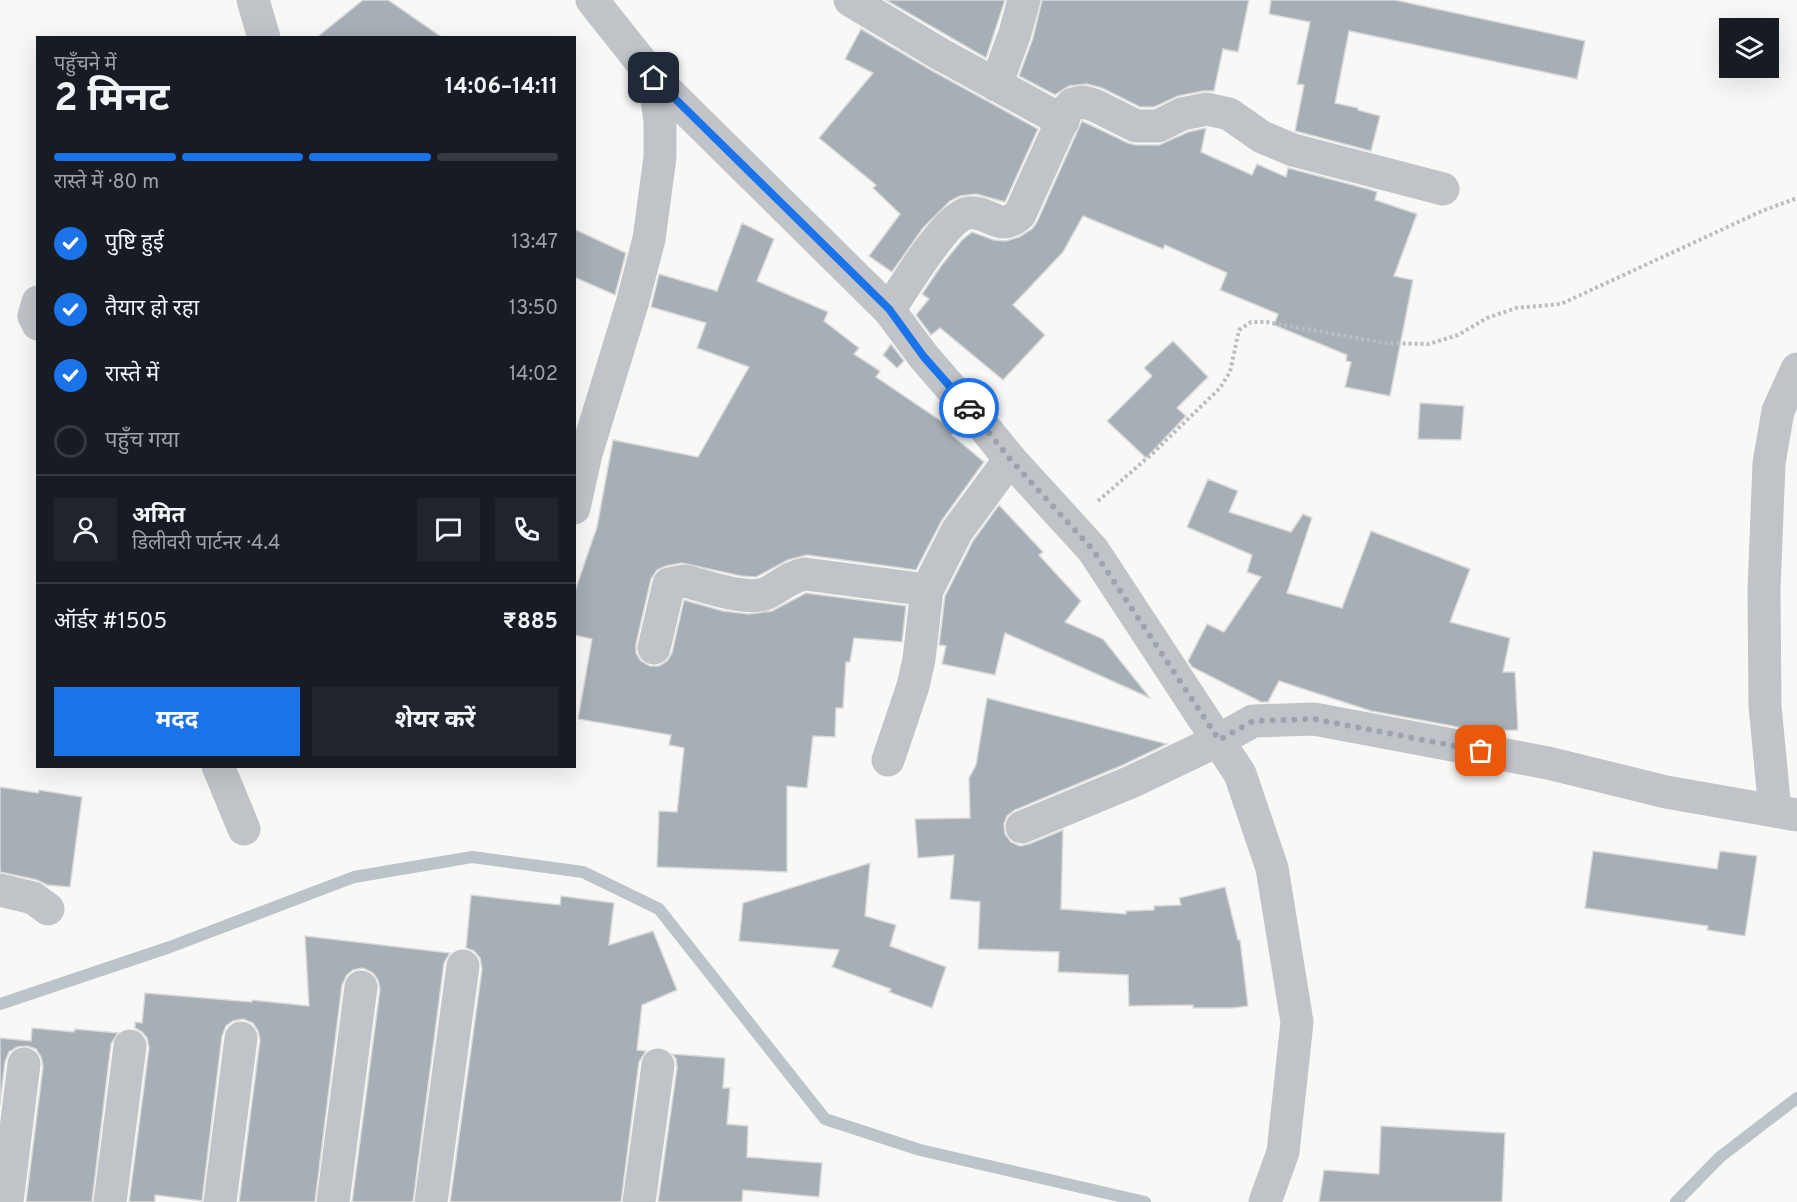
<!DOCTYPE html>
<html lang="hi">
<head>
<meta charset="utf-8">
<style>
	:root { --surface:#171b24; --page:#20242c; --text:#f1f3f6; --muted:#9ea1a6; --line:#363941; --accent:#1a73e8 }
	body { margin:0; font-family:Overpass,"Noto Sans Devanagari",sans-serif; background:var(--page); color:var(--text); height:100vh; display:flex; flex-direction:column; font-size:22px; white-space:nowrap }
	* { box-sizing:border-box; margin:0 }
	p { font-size:20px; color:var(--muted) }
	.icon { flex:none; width:33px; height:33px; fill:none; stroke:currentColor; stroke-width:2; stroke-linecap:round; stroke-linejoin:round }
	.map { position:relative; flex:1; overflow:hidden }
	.panel { position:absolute; left:36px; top:36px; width:540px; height:732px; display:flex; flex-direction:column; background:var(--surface); border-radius:0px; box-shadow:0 6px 24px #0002 }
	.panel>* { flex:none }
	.fabs { position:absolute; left:1719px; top:18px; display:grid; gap:12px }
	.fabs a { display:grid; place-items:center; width:60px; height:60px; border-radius:0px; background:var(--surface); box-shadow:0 6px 24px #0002; font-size:30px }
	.pin { position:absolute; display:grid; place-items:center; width:51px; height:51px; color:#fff; margin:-26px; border-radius:12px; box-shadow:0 3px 9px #0006 }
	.courier { position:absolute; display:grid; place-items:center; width:60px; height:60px; margin:-30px; border:4px solid #1a73e8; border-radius:50%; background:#fff; color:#222; box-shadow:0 2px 8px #0007 }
	.overview em { font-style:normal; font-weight:700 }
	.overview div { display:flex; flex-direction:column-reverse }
	.overview { display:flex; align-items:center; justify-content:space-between; height:102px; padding:0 18px }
	h1 { font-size:39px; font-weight:700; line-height:45px }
	.bar { display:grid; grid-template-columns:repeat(4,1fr); gap:9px 6px; align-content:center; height:72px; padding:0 18px }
	.bar i { height:8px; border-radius:4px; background:var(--line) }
	.bar .selected { background:var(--accent) }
	.bar p { grid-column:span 4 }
	.line { display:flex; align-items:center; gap:15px; padding:0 18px; border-top:2px solid var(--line) }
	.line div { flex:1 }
	.round { display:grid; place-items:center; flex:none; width:63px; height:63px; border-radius:0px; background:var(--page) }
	ol { padding:0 18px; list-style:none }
	li { display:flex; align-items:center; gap:18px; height:66px }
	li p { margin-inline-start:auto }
	li .icon { padding:6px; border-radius:50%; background:var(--accent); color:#fff; stroke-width:4 }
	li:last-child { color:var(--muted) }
	li i { width:33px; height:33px; border:3px solid var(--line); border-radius:50% }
	.primary-button { display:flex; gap:12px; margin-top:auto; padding:12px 18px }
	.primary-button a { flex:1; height:69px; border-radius:0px; background:var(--accent); color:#fff; font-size:24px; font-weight:700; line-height:69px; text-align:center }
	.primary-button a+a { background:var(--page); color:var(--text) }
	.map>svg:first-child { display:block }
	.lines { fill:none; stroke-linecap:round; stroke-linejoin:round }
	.stream { stroke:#bac4c9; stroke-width:12 }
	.building { fill:#a7afb6; stroke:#dadad9; stroke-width:1.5 }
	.path { stroke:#bbbdc0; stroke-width:4; stroke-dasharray:3 3; stroke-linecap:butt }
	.minor { stroke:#c0c4c8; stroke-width:33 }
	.done { stroke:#9ba4ad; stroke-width:6; stroke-dasharray:0 10.8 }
	.route { stroke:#1a73e8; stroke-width:8 }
</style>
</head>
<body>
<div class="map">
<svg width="1797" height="1202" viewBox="0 0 1797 1202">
	<rect width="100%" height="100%" fill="#f8f9f6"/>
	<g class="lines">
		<g class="stream">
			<polyline points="0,1004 170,947 354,877 472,857 583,872 659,909 825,1119 920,1150 1145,1202"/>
			<polyline points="1676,1202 1720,1157 1797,1098"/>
		</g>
	</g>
	<g class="building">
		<polygon points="363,0 388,0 443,38 316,38"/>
		<polygon points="886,0 1005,0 986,58"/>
		<polygon points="1042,0 1249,0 1238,52 1223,49 1214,91 1203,91 1178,96 1154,107 1140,107 1102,88 1087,84 1069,86 1055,95 1019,76 1033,38"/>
		<polygon points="1271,0 1395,0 1585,41 1577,79 1349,31 1335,103 1358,108 1358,110 1380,116 1371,151 1295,131 1304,85 1297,84 1310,22 1269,14"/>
		<polygon points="861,29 931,70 1038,129 1005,202 976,194 960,196 950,201 923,228 892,272 869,256 900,214 873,188 876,185 819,138 873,73 845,59"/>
		<polygon points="1082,121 1128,143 1136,145 1159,145 1188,132 1206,128 1201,152 1252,175 1257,164 1286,177 1288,168 1368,189 1377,192 1375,200 1417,214 1394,276 1413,280 1390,396 1345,387 1351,362 1346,361 1347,355 1274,325 1278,314 1220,290 1227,273 1165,245 1163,249 1083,216 1063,252 1013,305 1045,335 1003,380 940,328 931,335 916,315 929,299 922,294 941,266 962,240 972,232 994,240 1006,241 1019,237 1032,229 1037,222"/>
		<polygon points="742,223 774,239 757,281 828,312 824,321 859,348 854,354 880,371 876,377 956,431 952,435 984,462 942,520 916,570 807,555 788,560 756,577 741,576 682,563 666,566 657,570 651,579 636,644 636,653 641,661 650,666 659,666 667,661 672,653 684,600 723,611 749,614 772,611 806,593 906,606 902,642 854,638 850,662 846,662 843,708 836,708 835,737 813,736 807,788 787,786 787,872 657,867 659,811 677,812 684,748 669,745 671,735 578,719 592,639 574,635 574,594 597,527 613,440 698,457 749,367 697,348 706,323 651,307 659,274 717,291"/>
		<polygon points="574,229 626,253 615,295 574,277"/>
		<polygon points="1173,341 1208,377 1177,408 1186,416 1146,458 1107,421 1152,376 1144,368"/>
		<polygon points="891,344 904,361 897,368 883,355"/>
		<polygon points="1420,403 1464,406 1461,440 1418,439"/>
		<polygon points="1208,479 1238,491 1229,512 1291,532 1303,514 1312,518 1287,593 1342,608 1371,531 1470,569 1450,622 1510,638 1503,672 1515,672 1518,730 1480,731 1371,711 1279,681 1268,702 1261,702 1192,667 1188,661 1207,624 1224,632 1261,577 1247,572 1252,555 1187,527"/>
		<polygon points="999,505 1043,552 1039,555 1081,601 1065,622 1103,639 1150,698 1005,633 995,675 942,664 946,646 939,645 945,596 973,541"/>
		<polygon points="987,698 1167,744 1123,765 1015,810 1007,816 1004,824 1005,834 1011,842 1020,846 1029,844 1063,830 1061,909 1126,914 1126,911 1154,910 1154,906 1181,905 1179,898 1225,887 1238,940 1240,940 1248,1006 1232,1008 1193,1008 1193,1005 1129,1006 1128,975 1058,972 1059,952 978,949 980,902 950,899 954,855 918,858 915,819 970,818 969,778 976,765"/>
		<polygon points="0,787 38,793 39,790 82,797 70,887 47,885 37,880 0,872"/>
		<polygon points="1593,851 1717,869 1720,851 1757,856 1745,936 1707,930 1708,926 1585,908"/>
		<polygon points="870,863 865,916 896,925 890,946 946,967 932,1008 889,992 891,989 832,967 839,950 739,941 743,903"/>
		<polygon points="471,895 560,905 561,896 614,903 609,945 653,931 677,990 642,1005 637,1050 646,1051 639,1062 621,1202 450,1202 482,969 480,958 474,951 466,948"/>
		<polygon points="305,936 450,953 444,963 413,1202 352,1202 380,989 378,980 373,973 363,968 353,970 347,975 342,985 315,1202 239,1202 260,1040 258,1031 253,1023 243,1019 233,1021 226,1026 222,1036 202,1201 155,1195 155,1202 129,1202 149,1048 147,1038 142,1032 135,1028 135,1022 142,1023 145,993 252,1002 252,1000 309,1006"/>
		<polygon points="32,1028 74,1032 75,1029 118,1033 111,1044 92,1202 26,1202 43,1066 41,1057 36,1049 27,1046 17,1047 9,1052 5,1062 0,1105 0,1038 31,1041"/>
		<polygon points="672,1054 725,1058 723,1088 730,1088 727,1124 748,1126 747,1157 822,1163 819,1197 743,1190 742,1202 658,1202 677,1068 676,1059"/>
		<polygon points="1381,1126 1505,1133 1502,1202 1319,1202 1324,1170 1379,1174"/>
	</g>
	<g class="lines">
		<polyline class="path" points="1098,501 1153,453 1220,388 1230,372 1239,330 1251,322 1267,322 1385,343 1429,344 1458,335 1487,318 1516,308 1561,304 1762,211 1797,198"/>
		<g class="minor">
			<polyline points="253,0 264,38"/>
			<polyline points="592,0 654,78 889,310 924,357 976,417 1010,459 1093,550 1240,774 1272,868 1297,1022 1283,1152 1265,1202"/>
			<polyline points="850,0 940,54 1063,121"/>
			<polyline points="996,85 1015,33 1024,0"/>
			<polyline points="38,302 34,316 38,324"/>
			<path d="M889,310c14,-21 57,-93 79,-97 22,-3 31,21 52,1l47,-104 6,-6 10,-2 11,3 42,21h22l24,-12 25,-5 22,5 33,23 31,13 150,39"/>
			<polyline points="574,508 586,454 632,304 649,239 660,157 660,121 654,78"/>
			<path d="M654,648l15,-64 16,-3c20,5 63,21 82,12 14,-7 22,-16 38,-19l122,16"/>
			<polyline points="888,760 913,686 919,659 927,590 957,531 1010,459"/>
			<polyline points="218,766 244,829"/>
			<polyline points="1775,811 1765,706 1764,590 1769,463 1778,411 1797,369"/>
			<polyline points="1022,827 1131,782 1219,740 1253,721 1314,719 1548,763 1666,792 1797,815"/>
			<polyline points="0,890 33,898 48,909"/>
			<polyline points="7,1202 24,1064"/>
			<polyline points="110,1202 130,1046"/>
			<polyline points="220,1202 241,1038"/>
			<polyline points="333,1202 361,987"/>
			<polyline points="431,1202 463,966"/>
			<polyline points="639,1202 658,1065"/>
		</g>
	</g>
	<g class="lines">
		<polyline class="done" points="969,408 1010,459 1093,550 1219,740 1253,721 1314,719 1481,751"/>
		<polyline class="route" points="654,78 889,309 924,357 969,408"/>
	</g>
</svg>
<div class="fabs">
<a><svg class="icon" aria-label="layers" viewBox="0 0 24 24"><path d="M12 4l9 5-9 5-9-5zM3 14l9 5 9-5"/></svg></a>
</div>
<div class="pin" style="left:1481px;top:751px;background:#ea580c"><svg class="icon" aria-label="bag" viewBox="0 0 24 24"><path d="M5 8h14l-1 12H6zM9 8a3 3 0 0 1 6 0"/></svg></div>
<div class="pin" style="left:654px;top:78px;background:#1f2937"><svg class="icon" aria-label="home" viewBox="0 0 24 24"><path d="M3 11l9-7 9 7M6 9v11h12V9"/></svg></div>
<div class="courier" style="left:969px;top:408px"><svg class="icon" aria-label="car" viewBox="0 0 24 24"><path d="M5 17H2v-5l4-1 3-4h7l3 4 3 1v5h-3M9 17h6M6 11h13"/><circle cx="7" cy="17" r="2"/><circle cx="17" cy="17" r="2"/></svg></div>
<section class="panel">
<div class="overview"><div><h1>2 मिनट</h1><p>पहुँचने में</p></div><em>14:06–14:11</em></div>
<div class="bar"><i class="selected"></i><i class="selected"></i><i class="selected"></i><i></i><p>रास्ते में · 80 m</p></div>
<ol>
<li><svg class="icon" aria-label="check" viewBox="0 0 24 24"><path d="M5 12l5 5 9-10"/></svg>पुष्टि हुई<p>13:47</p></li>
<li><svg class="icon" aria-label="check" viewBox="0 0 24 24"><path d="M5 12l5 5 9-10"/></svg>तैयार हो रहा<p>13:50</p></li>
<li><svg class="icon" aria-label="check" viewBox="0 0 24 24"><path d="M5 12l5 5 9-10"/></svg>रास्ते में<p>14:02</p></li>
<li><i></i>पहुँच गया</li>
</ol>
<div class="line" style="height:108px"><a class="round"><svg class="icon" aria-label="person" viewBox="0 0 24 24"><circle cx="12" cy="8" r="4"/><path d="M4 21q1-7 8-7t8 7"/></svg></a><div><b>अमित</b><p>डिलीवरी पार्टनर · 4.4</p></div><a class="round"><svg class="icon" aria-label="chat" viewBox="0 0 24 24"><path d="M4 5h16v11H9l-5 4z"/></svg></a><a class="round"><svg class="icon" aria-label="phone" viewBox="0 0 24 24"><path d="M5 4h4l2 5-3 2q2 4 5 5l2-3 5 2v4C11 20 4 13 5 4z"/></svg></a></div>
<div class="line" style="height:78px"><div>ऑर्डर #1505</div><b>₹885</b></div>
<div class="primary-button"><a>मदद</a><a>शेयर करें</a></div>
</section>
</div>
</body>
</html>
